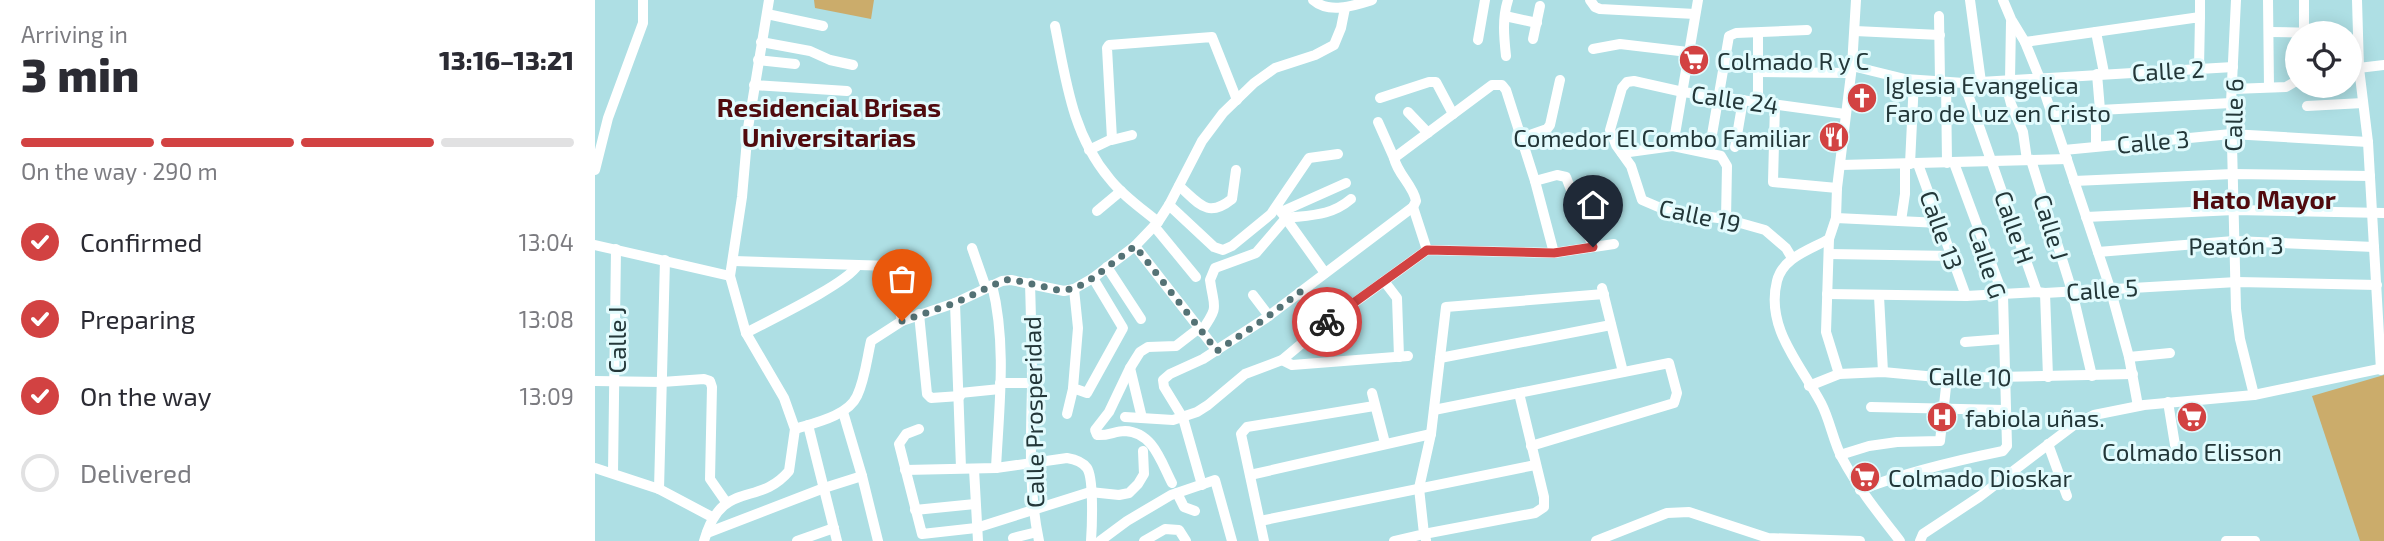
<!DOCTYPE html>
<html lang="en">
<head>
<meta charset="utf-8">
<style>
	:root { --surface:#fff; --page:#f2f2f3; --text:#2b2b33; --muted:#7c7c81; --line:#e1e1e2; --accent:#d24242 }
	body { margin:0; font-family:"Exo 2",sans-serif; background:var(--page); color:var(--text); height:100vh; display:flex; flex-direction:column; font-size:26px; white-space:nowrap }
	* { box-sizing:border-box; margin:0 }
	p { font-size:23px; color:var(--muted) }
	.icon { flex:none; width:38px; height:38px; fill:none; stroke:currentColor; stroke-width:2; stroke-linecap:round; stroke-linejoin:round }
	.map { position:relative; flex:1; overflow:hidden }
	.details { display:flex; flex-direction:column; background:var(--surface); width:595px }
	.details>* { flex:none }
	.controls { position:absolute; left:1690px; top:21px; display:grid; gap:14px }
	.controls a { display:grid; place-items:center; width:77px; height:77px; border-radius:50%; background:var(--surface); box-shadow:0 4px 18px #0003; font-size:35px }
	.pin { position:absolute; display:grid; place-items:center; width:60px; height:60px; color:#fff; margin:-72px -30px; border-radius:50% 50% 50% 0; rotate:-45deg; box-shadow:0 0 7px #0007 }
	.pin .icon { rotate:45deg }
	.courier { position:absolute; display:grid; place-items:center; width:70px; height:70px; margin:-35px; border:5px solid #d24242; border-radius:50%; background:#fff; color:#222; box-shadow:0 2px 9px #0007 }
	.summary em { font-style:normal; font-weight:800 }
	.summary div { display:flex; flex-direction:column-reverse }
	.summary { display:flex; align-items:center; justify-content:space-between; height:119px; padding:0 21px }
	h1 { font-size:46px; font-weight:800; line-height:52px }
	.bar { display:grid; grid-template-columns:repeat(4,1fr); gap:10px 7px; align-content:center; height:84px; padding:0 21px }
	.bar i { height:9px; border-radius:5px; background:var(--line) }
	.bar .on { background:var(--accent) }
	.bar p { grid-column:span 4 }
	ol { padding:0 21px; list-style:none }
	li { display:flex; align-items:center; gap:21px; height:77px }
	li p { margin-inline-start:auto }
	li .icon { padding:7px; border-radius:50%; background:var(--accent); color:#fff; stroke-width:4 }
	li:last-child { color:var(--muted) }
	li i { width:38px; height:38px; border:4px solid var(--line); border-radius:50% }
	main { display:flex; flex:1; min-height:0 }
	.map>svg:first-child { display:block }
	.green { fill:#cbac6b }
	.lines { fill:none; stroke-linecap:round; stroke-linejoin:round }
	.minor { stroke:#fff; stroke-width:10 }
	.done { stroke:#547275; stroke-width:7; stroke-dasharray:0 12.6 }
	.route { stroke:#d24242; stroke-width:9 }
	.labels { text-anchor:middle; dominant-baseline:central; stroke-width:6; stroke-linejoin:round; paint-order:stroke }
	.poi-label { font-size:24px; fill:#233739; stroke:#e2fbfd; text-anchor:start }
	.street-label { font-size:24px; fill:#233739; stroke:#e2fbfd }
	.neighbourhood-label { font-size:26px; font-weight:bold; fill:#500b0e; stroke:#e2fbfd }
</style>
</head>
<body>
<main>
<section class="details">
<div class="summary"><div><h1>3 min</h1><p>Arriving in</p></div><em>13:16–13:21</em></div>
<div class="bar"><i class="on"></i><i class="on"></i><i class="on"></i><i></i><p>On the way · 290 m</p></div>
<ol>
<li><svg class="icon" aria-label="check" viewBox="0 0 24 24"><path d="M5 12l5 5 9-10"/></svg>Confirmed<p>13:04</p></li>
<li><svg class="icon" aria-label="check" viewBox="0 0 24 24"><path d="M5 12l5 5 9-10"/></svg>Preparing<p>13:08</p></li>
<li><svg class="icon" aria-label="check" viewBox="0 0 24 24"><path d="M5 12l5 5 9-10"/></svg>On the way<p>13:09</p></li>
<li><i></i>Delivered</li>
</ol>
</section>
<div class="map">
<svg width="1789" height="541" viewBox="0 0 1789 541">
	<rect width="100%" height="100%" fill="#aedfe4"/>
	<g class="green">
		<polygon points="219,0 279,0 276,19 220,8"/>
		<polygon points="1789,375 1789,541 1765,541 1717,396"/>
	</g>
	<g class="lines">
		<g class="minor">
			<path d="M718,0c16,14 40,6 59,0"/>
			<polyline points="995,0 1000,7 1005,9 1100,14"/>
			<polyline points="1375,0 1386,82"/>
			<polyline points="1408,0 1416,19 1430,42 1445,79 1515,288 1534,357 1543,406"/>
			<polyline points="1605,0 1605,17"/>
			<polyline points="1641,0 1636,103 1641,309 1645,339 1659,395"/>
			<polyline points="1673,0 1674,87"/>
			<polyline points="1709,0 1709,32"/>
			<polyline points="1762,0 1764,68 1773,142 1786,370"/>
			<polyline points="172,14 228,26"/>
			<polyline points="910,16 942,23"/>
			<polyline points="1344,16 1345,81"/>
			<path d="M460,26c11,54 17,108 54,152 13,17 32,30 49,44"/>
			<polyline points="1260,31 1345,35"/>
			<polyline points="1501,32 1509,73"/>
			<polyline points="1675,32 1725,33"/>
			<polyline points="938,39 945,6"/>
			<polyline points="883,40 890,0"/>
			<polyline points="166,42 215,51 235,60 258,65"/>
			<polyline points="1430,42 1605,17 1604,68"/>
			<polyline points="998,49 1025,44 1093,52"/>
			<path d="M911,56c-2,-19 -4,-38 2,-56"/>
			<polyline points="163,60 200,64"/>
			<polyline points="1257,66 1310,79 1369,83 1638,67"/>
			<polyline points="1755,69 1789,65"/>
			<polyline points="1163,72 1256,73"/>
			<polyline points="1502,74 1505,110"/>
			<polyline points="1415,80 1416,22"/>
			<polyline points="1410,81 1416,104 1428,132 1432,160"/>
			<polyline points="1351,82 1352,163"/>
			<polyline points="1369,83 1442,292"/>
			<polyline points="159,85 252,91"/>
			<polyline points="1638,89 1691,87 1703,80"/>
			<polyline points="785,98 834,82 841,82 858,114"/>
			<polyline points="1163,102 1163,33"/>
			<polyline points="1180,104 1178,182 1242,188"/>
			<polyline points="1712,106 1768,103"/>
			<polyline points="1501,111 1501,146"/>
			<polyline points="813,112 833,133"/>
			<polyline points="1458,116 1505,110 1636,103"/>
			<polyline points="783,122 799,158"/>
			<polyline points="926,138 952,129 955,125 965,80"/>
			<polyline points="517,140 537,135"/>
			<polyline points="1078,146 1103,0"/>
			<polyline points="1140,147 1148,100"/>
			<polyline points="494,150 517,139 512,48 514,45 617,37 642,100"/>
			<polyline points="1469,150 1636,134 1773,142"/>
			<polyline points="1114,152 1134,36 1141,33 1212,30"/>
			<polyline points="1027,153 1078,146 1126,156 1132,166 1131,219"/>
			<polyline points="1436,160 1477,291 1497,376"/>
			<polyline points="1315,164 1319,80"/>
			<polyline points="1323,164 1371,296"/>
			<polyline points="1246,165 1472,159"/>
			<polyline points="0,170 13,118 48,23 48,0"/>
			<polyline points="940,181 962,175 971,177 998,247"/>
			<polyline points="1479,181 1638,174 1775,176"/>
			<path d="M584,186c20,17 28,33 53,13l4,-29"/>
			<polyline points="574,205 619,247 628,250 637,246 676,214 714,158 743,154"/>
			<polyline points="682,206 730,273"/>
			<polyline points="818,207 832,250"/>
			<polyline points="502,211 526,191"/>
			<polyline points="686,212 751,183"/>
			<polyline points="1491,217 1639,210 1789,213"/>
			<polyline points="1241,218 1345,223"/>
			<polyline points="1306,221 1310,194 1310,165"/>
			<polyline points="559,226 601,277"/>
			<path d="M1234,239c-19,11 -46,18 -52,42 -12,47 24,84 44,122 9,17 12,38 21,55 16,30 37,56 58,83"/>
			<polyline points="0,245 135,276"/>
			<polyline points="540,246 622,351"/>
			<polyline points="377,248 391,288"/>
			<polyline points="1503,252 1639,241 1779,247"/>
			<polyline points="1234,254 1358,256"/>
			<polyline points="1197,258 1191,248 1170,230 1131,219 1075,212 1047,200 1036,166 1021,145 1015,130 1027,88 1032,82 1039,81 1088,92 1250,114"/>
			<polyline points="139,261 296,266 307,321"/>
			<polyline points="512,267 546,319"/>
			<polyline points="789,281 802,298 804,357"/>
			<path d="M435,283c1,34 2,69 2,103 -1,52 -4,103 7,155"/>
			<path d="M397,285c15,59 7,123 4,183"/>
			<polyline points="1007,288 1028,372"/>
			<polyline points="479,289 483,328 478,388 492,393 528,328 498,278"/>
			<polyline points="705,292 730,324"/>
			<polyline points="1450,293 1453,377"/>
			<polyline points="1232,294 1371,296 1442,292 1450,293 1642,282 1782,285"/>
			<polyline points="658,295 674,316"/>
			<polyline points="1284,296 1288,372"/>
			<polyline points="360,303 366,468"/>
			<polyline points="324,314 332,394 336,398 365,396"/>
			<path d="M606,332c19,-27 13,-23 9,-52l5,-12 41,-15 30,-35c25,-3 45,-2 65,-19"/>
			<path d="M151,333c22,-12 100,-49 111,-67"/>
			<polyline points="1370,342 1409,339"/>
			<polyline points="1534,357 1575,353"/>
			<polyline points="845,358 1016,325"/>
			<polyline points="687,360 697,365 813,356"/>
			<polyline points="535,368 547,418"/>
			<polyline points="1244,374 1231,332 1234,239 1241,218 1242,188 1257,66 1261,0"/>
			<polyline points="0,381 67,382 109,379 115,381 117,387 115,479 131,502"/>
			<polyline points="405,383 437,383"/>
			<polyline points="1214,386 1244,374 1288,372 1352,378 1538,374"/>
			<polyline points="365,393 405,389"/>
			<polyline points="777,393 790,443"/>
			<polyline points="1573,402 1580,445"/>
			<polyline points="1276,407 1410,410"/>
			<polyline points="839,410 1074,363 1082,393 1079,403 936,446"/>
			<polyline points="248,412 267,476 283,541"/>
			<polyline points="472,414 478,389"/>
			<polyline points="530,417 578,420 602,412 613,405 650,374 687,360 730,324 832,250 959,253 1019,244"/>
			<polyline points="213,425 242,541"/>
			<path d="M200,429c19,-6 53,-13 62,-33 8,-17 10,-38 14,-55l31,-20 53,-18 47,-22 9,-1 53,11 10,-2 19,-11 42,-32 23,-24 11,-17 33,-64 21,-28 31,-30 21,-15 40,-13 19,-10 7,-17 4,-20"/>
			<polyline points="324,429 311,434 304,444 327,534 381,528 495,492 524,495 534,493 543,484 549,474 548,451"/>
			<polyline points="1453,444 1472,496"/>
			<polyline points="1245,455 1274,446 1302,442 1345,441 1352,378"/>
			<polyline points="0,468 64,489 117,517"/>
			<polyline points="379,469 383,541"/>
			<path d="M310,470l91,-2 71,-10c6,1 15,3 20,10 7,10 5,59 4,73"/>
			<polyline points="18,473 21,249"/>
			<polyline points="655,475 836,434"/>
			<path d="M577,483c-11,-21 -19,-51 -47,-52 -10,0 -17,5 -28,4l-2,-5 14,-18 21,-44 10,-16 8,-5 28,-1 22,-17"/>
			<path d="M607,485l-19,-67 -19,-31 -1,-7 7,-6 33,-15 63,-41 147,-111 3,-6c-3,-16 -18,-26 -22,-43l98,-73h10l4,5 29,91 19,72"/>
			<polyline points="64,489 70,260"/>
			<path d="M1265,490c47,-18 94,-29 143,-39l4,-5 -4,-151 -49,-132"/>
			<polyline points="582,493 589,507 600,511"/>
			<polyline points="320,510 380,504"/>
			<polyline points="665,521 940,465"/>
			<polyline points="112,533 229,488 267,476"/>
			<polyline points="418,538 442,532"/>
			<polyline points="831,540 829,534 940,513 949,507 949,497 924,393"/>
			<path d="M109,541c18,-63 54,-33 85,-70l6,-42 -11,-31 -38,-65 -16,-57 12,-79 6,-69 21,-128"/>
			<polyline points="202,541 239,528"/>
			<polyline points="505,541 532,521 576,495 620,480 637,541"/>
			<polyline points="549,541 570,529 584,530 591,541"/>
			<polyline points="669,541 646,434 652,427 779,406"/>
			<polyline points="799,541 829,534 824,488 836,434 851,307 1009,294"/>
			<polyline points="1001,541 1072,513 1094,512 1173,538 1265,541"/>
			<polyline points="1325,541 1328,534 1384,497 1479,425 1499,415 1549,405 1659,395 1789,368"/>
			<polyline points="1631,541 1660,541"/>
		</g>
	</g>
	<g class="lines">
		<polyline class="done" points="307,321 360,303 407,281 415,279 463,290 479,289 498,278 540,246 622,351 671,318 705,292 730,324 732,322"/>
		<polyline class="route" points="732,322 832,250 959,253 998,247"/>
	</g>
	<defs>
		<g id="supermarket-disc" transform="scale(1.575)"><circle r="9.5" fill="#d24242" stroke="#e2fbfd"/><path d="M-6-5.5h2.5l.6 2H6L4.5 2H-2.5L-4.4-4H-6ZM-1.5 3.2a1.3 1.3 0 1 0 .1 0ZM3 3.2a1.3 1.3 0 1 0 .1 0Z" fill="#fff"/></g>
		<g id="church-disc" transform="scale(1.575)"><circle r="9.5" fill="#d24242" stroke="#e2fbfd"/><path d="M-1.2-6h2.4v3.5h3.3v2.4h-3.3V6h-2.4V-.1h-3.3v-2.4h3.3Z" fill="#fff"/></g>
		<g id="restaurant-disc" transform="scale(1.575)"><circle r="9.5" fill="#d24242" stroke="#e2fbfd"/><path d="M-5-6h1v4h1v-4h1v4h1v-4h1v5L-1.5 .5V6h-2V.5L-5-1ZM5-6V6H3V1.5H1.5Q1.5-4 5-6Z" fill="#fff"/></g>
		<g id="hospital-disc" transform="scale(1.575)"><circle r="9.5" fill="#d24242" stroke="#e2fbfd"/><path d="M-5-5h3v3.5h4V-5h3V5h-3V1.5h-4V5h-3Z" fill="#fff"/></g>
	</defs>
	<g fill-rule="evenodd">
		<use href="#supermarket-disc" x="1099" y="60"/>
		<use href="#church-disc" x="1267" y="98"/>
		<use href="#restaurant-disc" x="1239" y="137"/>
		<use href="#hospital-disc" x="1347" y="417"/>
		<use href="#supermarket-disc" x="1597" y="417"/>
		<use href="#supermarket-disc" x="1270" y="477"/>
	</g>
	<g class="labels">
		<g class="poi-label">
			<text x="1122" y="60">Colmado R y C</text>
			<text x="1290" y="84">Iglesia Evangelica<tspan x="1290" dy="28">Faro de Luz en Cristo</tspan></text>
			<text x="1216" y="137" text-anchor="end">Comedor El Combo Familiar</text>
			<text x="1370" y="417">fabiola uñas.</text>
			<text x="1597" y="451" text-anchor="middle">Colmado Elisson</text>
			<text x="1293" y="477">Colmado Dioskar</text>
		</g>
		<g class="street-label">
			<text transform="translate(1573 70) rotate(-3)">Calle 2</text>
			<text transform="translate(1140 99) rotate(8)">Calle 24</text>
			<text transform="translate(1638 115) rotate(-89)">Calle 6</text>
			<text transform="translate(1558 141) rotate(-5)">Calle 3</text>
			<text transform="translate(1105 215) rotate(12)">Calle 19</text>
			<text transform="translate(1420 227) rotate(71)">Calle H</text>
			<text transform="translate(1457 227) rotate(73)">Calle J</text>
			<text transform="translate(1347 230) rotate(70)">Calle 13</text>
			<text transform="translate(1641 245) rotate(-1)">Peatón 3</text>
			<text transform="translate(1393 262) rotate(72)">Calle G</text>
			<text transform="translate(1507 289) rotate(-4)">Calle 5</text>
			<text transform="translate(21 340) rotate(-90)">Calle J</text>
			<text transform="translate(1375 376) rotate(1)">Calle 10</text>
			<text transform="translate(438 412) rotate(-91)">Calle Prosperidad</text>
		</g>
		<g class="neighbourhood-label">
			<text x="234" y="106">Residencial Brisas<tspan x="234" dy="30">Universitarias</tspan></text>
			<text x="1669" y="198">Hato Mayor</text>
		</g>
	</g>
</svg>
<div class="controls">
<a><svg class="icon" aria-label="locate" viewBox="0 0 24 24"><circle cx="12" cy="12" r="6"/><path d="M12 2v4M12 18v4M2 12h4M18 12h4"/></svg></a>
</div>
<div class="pin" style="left:307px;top:321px;background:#ea580c"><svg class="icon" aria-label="bag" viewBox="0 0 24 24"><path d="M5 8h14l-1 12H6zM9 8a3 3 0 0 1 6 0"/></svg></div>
<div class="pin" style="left:998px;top:247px;background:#1f2937"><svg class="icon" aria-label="home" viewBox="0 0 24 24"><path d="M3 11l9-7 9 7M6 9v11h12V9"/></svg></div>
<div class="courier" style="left:732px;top:322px"><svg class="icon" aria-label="bike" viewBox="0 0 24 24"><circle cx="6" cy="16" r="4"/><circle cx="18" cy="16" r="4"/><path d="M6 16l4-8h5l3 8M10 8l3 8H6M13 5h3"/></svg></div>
</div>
</main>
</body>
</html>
